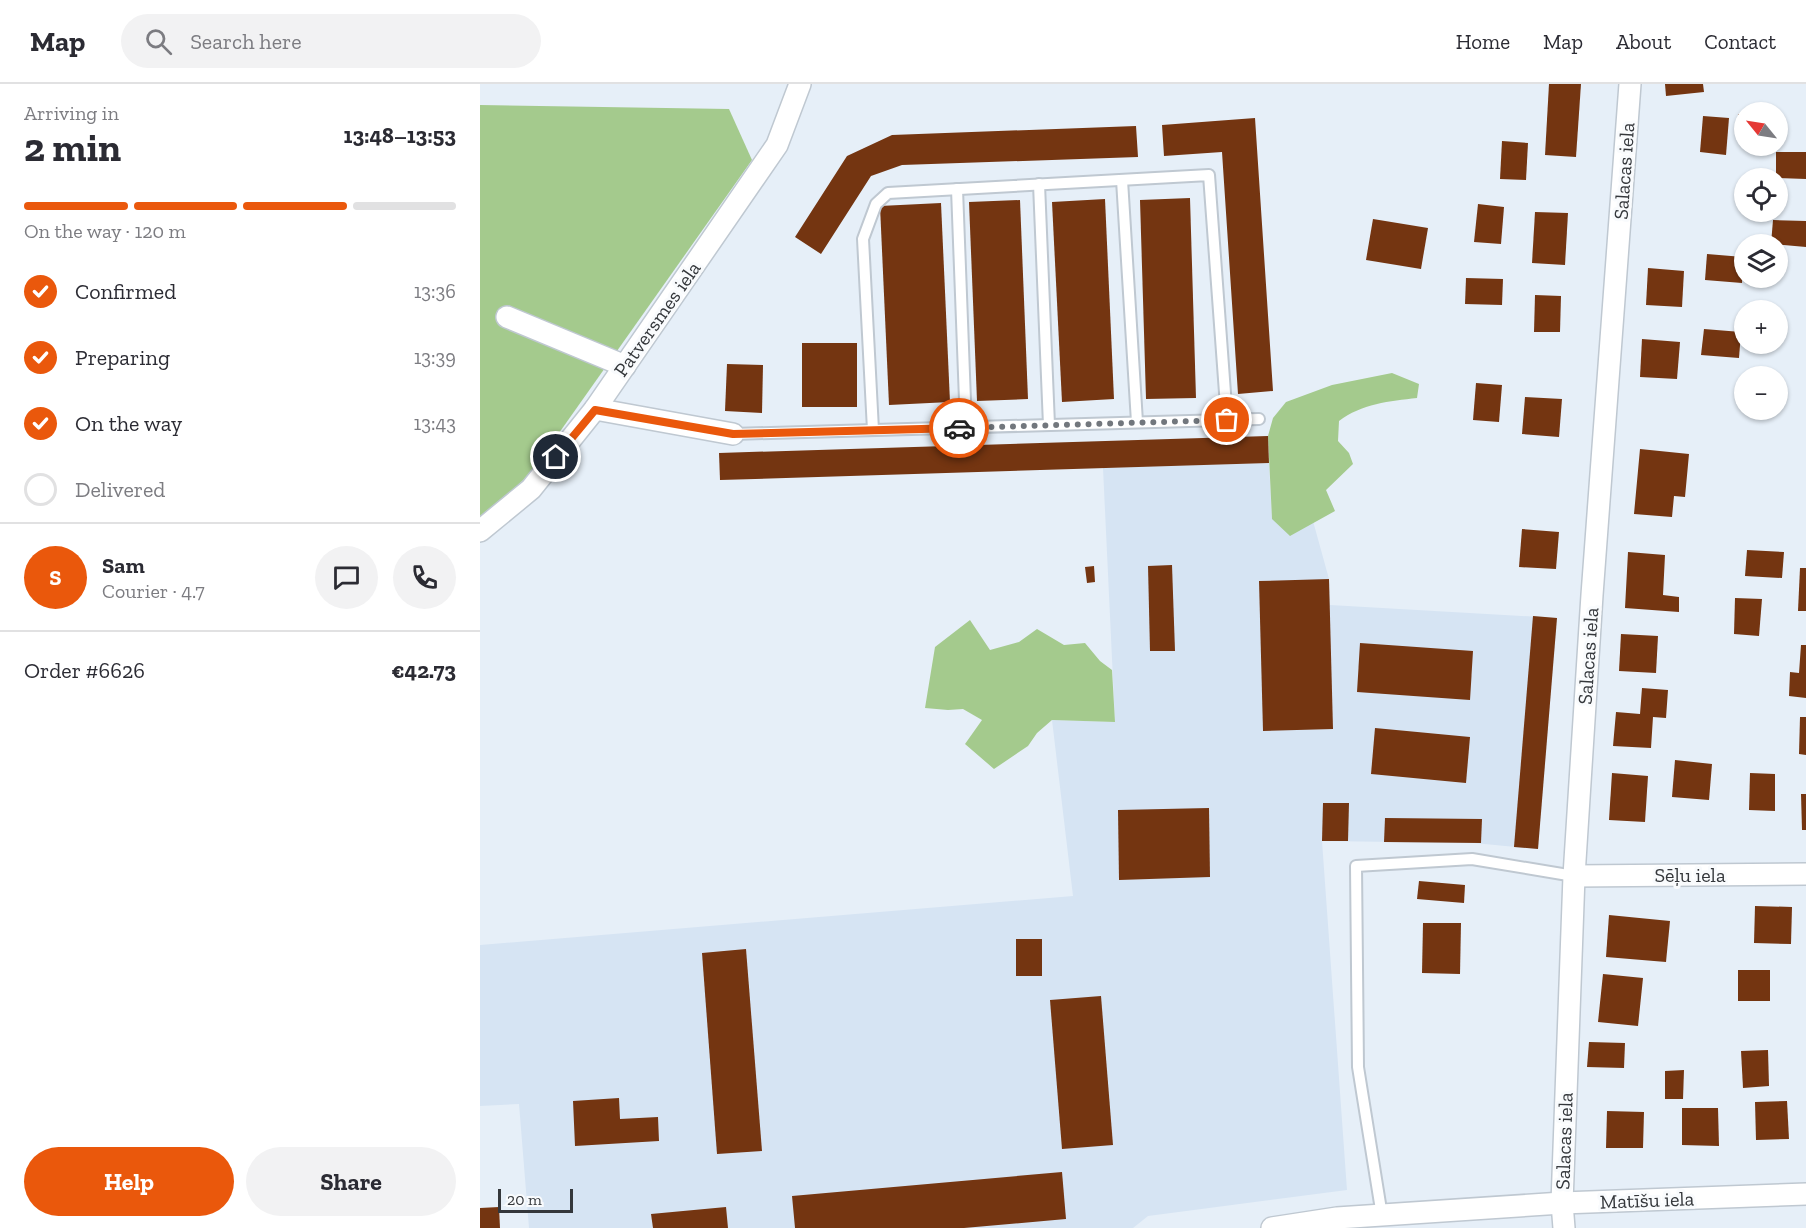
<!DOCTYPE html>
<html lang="en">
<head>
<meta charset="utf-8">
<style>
	:root { --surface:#fff; --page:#f2f2f3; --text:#2b2b33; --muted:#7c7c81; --line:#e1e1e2; --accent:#ea580c }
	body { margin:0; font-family:"Zilla Slab",serif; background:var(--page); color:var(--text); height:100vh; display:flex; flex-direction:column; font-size:22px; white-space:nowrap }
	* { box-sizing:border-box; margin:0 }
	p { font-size:20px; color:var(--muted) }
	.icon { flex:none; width:33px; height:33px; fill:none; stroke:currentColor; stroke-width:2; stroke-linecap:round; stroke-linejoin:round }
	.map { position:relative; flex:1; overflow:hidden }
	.details { display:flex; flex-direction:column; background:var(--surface); width:480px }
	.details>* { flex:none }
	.needle { width:39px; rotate:300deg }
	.buttons { position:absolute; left:1254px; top:18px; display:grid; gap:12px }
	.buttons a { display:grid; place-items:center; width:54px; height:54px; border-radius:50%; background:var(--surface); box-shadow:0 2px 4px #0004; font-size:30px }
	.scale { position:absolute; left:18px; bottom:15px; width:75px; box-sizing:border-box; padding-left:6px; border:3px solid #34373b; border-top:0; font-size:16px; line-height:21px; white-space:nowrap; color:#34373b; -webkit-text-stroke:4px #f9fbfd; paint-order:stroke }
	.pin { position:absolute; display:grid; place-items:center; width:51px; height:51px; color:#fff; margin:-26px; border:3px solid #fff; border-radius:50%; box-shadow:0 2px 6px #0007 }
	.courier { position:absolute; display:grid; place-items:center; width:60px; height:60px; margin:-30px; border:4px solid #ea580c; border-radius:50%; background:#fff; color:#222; box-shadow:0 2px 8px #0007 }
	.headline em { font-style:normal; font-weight:800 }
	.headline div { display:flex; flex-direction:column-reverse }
	.headline { display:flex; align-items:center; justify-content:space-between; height:102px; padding:0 24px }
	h1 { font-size:39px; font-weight:800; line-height:45px }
	.bar { display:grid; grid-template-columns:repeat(4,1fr); gap:9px 6px; align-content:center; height:72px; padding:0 24px }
	.bar i { height:8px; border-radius:4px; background:var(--line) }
	.bar .on { background:var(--accent) }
	.bar p { grid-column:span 4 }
	.line { display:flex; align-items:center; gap:15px; padding:0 24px; border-top:2px solid var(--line) }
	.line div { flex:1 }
	.round { display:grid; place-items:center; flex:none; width:63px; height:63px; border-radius:32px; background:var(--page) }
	ol { padding:0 24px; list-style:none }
	li { display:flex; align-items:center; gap:18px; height:66px }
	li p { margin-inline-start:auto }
	li .icon { padding:6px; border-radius:50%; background:var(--accent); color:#fff; stroke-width:4 }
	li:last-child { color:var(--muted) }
	li i { width:33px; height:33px; border:3px solid var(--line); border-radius:50% }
	.cta { display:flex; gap:12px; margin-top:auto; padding:12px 24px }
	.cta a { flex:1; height:69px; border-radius:36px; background:var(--accent); color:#fff; font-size:24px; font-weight:800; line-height:69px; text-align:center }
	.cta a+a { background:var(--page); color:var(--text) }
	header { display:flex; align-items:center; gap:36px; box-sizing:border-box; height:84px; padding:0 30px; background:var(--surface); border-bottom:2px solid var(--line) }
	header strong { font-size:28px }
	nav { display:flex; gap:33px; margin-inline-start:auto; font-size:21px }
	.search { width:420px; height:54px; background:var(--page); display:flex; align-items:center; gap:15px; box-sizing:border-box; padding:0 21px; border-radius:33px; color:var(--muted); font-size:22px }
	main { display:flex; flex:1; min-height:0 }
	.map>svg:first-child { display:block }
	.built { fill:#d6e4f3 }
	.green { fill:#a4ca8d }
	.building { fill:#743511 }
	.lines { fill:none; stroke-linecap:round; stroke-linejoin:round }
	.lane-casing { stroke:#bfc8d1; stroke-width:14 }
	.street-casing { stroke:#bfc8d1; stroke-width:24 }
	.lane { stroke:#fff; stroke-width:10 }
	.street { stroke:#fff; stroke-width:21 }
	.done { stroke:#72777d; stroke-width:6; stroke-dasharray:0 10.8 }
	.route { stroke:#ea580c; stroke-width:8 }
	.labels { text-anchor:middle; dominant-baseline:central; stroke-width:6; stroke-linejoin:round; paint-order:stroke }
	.street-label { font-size:20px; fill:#34373b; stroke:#f9fbfd }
</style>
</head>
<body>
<header>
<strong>Map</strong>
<div class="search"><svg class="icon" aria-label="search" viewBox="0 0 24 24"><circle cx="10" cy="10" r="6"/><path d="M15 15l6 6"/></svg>Search here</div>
<nav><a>Home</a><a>Map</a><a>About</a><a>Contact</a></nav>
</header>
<main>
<section class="details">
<div class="headline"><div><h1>2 min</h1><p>Arriving in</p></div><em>13:48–13:53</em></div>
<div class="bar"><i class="on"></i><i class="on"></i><i class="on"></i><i></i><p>On the way · 120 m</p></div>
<ol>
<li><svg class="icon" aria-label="check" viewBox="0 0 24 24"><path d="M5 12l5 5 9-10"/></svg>Confirmed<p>13:36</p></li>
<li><svg class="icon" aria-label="check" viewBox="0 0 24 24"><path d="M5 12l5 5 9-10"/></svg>Preparing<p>13:39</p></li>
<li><svg class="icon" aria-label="check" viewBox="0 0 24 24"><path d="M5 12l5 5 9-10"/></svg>On the way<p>13:43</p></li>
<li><i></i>Delivered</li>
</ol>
<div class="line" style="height:108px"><b class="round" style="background:var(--accent);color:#fff">S</b><div><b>Sam</b><p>Courier · 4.7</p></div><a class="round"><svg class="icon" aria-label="chat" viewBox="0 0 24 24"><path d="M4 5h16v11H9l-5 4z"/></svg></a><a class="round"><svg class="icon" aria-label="phone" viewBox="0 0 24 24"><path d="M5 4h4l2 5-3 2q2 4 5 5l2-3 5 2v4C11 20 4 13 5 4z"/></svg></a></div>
<div class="line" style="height:78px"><div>Order #6626</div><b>€42.73</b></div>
<div class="cta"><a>Help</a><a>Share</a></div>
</section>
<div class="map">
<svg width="1326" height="1144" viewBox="0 0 1326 1144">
	<rect width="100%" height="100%" fill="#e6eff8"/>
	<polygon class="built" points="789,379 792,435 833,437 849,495 850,521 1077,534 1058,765 994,759 842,757 867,1106 668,1132 653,1144 49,1144 39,1020 0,1022 0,861 593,812 572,636 635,638 623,384"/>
	<g class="green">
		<polygon points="0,21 249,25 272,76 50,390 0,436"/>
		<path d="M912,289l27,11 -2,14c-27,3 -56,6 -78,23l-1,20 11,12 4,11 -27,26 9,21 -45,25 -18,-17 -4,-83 5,-18 13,-16 46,-17z"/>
		<polygon points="490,536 510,566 539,558 557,545 584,561 605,559 620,577 632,586 635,638 572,636 557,649 548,662 514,685 485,660 502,636 483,625 468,626 445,624 455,563"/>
	</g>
	<g class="building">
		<polygon points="1069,0 1101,0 1096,73 1065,71"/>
		<polygon points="1185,0 1223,0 1224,8 1186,12"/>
		<rect x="1258" y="30" width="6" height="26"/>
		<polygon points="1223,32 1249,34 1246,71 1220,68"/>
		<polygon points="775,34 793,307 758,310 742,68 684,72 682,41"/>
		<polygon points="656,42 658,73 422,81 391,92 341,170 315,153 367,72 412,51"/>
		<polygon points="1022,57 1048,59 1046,96 1020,95"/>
		<polygon points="1296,68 1326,68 1326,95 1296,94"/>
		<polygon points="710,114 716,314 666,315 660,116"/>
		<polygon points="625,115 634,315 582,318 572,118"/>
		<polygon points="540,116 548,315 497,317 489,118"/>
		<polygon points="461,119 470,318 409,321 400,122"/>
		<polygon points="998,120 1024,123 1021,160 994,158"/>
		<polygon points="1055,128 1088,129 1085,181 1052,179"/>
		<polygon points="893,135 948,144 941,185 886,176"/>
		<polygon points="1293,136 1326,137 1326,163 1291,160"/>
		<polygon points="1227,170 1263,173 1262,199 1225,196"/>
		<polygon points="1168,184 1204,187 1202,223 1166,221"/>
		<polygon points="986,194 1023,195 1022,221 985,220"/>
		<polygon points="1055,211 1081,212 1080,248 1054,248"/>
		<polygon points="1224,245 1261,248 1259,274 1221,271"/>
		<polygon points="1162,255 1200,258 1197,295 1160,293"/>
		<rect x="322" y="259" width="55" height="64"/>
		<polygon points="247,280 283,281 282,329 245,327"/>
		<polygon points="996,299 1022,301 1019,338 993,336"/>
		<polygon points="1045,313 1082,315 1079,353 1042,350"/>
		<polygon points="788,352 789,379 240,396 239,369"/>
		<polygon points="1160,365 1209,370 1205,413 1194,412 1192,433 1154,430"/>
		<polygon points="1042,445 1079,448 1076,485 1039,483"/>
		<polygon points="1267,466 1304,468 1302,494 1265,492"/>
		<polygon points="1148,468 1185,471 1183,511 1199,513 1199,528 1145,524"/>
		<polygon points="692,481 695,567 670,567 668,482"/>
		<polygon points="614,482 615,498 607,499 605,483"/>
		<polygon points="1320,484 1326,484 1326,527 1318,527"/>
		<polygon points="849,495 853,645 783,647 779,497"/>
		<polygon points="1255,514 1282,515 1279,552 1254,550"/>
		<polygon points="1053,532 1077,534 1058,765 1034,763"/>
		<polygon points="1141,550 1178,552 1176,589 1139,587"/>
		<polygon points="880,559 993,567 990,616 877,608"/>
		<polygon points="1321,561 1326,561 1326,614 1309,612 1310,588 1319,589"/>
		<polygon points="1162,604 1188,606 1186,634 1173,633 1171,664 1133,662 1136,628 1160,630"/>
		<polygon points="1320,633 1326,633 1326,671 1319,670"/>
		<polygon points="895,644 990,653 986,699 891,690"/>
		<polygon points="1195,676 1232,680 1229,716 1192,713"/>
		<polygon points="1132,689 1168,692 1165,738 1129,736"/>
		<polygon points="1270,689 1295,690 1295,727 1269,726"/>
		<polygon points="1321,710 1326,710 1326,746 1322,746"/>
		<polygon points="843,719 869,719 868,757 842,757"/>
		<polygon points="729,724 730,793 639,796 638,726"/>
		<polygon points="905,734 1002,735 1001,759 904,758"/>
		<polygon points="939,797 985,801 984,819 937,815"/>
		<polygon points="1275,822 1312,823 1311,860 1274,859"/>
		<polygon points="1129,831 1190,837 1186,878 1126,873"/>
		<polygon points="943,839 981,839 980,890 942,889"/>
		<rect x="536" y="855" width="26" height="37"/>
		<polygon points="266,865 282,1067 237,1070 222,869"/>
		<rect x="1258" y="886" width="32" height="31"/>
		<polygon points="1123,890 1163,894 1158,942 1118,938"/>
		<polygon points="621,912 633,1061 582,1065 570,916"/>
		<polygon points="1109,958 1145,959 1144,984 1107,983"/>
		<polygon points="1288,966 1289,1002 1263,1004 1261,967"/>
		<polygon points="1204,986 1203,1015 1185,1015 1185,987"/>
		<polygon points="139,1014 140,1035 178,1033 179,1057 95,1062 93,1017"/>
		<polygon points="1307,1017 1309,1055 1276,1056 1275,1018"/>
		<polygon points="1202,1024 1238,1024 1239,1062 1202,1061"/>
		<polygon points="1127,1027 1164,1028 1163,1064 1126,1064"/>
		<polygon points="582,1088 586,1135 484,1144 315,1144 312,1112"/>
		<polygon points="19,1123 20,1144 0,1144 0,1124"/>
		<polygon points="246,1123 248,1144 173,1144 171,1130"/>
	</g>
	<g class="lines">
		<g class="lane-casing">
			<g id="lane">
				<polyline points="642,96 657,338"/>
				<polyline points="559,100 569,341"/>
				<polyline points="477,105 486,343"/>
				<polyline points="393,346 383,155 396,120 408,109 729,91 747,336"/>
				<polyline points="253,350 779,335"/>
				<polyline points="902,1132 878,983 876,782 992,775 1094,792"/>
			</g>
		</g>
		<g class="street-casing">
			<g id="street">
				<polyline points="27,233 145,282"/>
				<polyline points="115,325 253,350"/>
				<polyline points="0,447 51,405 115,325 297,61 320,0"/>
				<polyline points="1094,792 1326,790"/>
				<polyline points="792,1144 857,1134 1082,1119 1326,1110"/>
				<polyline points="1084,1144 1082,1119 1094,792 1112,511 1150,0"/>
			</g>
		</g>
		<use href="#lane" class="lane"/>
		<use href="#street" class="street"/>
	</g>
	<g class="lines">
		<polyline class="done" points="479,344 747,336"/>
		<polyline class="route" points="76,373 115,326 253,350 479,344"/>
	</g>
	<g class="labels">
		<g class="street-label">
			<text transform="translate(1144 87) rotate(-86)">Salacas iela</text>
			<text transform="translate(177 235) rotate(-55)">Patversmes iela</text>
			<text transform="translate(1108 572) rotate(-86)">Salacas iela</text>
			<text x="1210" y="791">Sēļu iela</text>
			<text transform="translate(1084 1057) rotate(-88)">Salacas iela</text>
			<text transform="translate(1167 1116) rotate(-2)">Matīšu iela</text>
		</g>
	</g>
</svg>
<div class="buttons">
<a><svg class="needle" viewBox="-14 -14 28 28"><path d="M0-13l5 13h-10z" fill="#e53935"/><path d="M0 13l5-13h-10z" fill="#7c7c81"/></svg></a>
<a><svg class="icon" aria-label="locate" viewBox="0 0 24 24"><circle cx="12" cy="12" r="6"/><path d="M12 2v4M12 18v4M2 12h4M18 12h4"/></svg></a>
<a><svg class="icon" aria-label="layers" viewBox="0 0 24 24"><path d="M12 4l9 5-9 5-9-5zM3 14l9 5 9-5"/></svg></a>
<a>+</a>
<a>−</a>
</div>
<div class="scale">20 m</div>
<div class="pin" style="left:747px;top:336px;background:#ea580c"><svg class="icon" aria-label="bag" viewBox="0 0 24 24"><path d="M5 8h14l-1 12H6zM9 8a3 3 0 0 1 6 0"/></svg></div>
<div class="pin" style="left:76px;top:373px;background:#1f2937"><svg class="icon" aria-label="home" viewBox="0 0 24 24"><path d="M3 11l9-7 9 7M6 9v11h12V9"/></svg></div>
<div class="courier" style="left:479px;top:344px"><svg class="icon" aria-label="car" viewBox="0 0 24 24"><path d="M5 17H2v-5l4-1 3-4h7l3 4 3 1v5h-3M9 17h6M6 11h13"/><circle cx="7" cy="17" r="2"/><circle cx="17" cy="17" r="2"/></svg></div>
</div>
</main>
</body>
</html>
